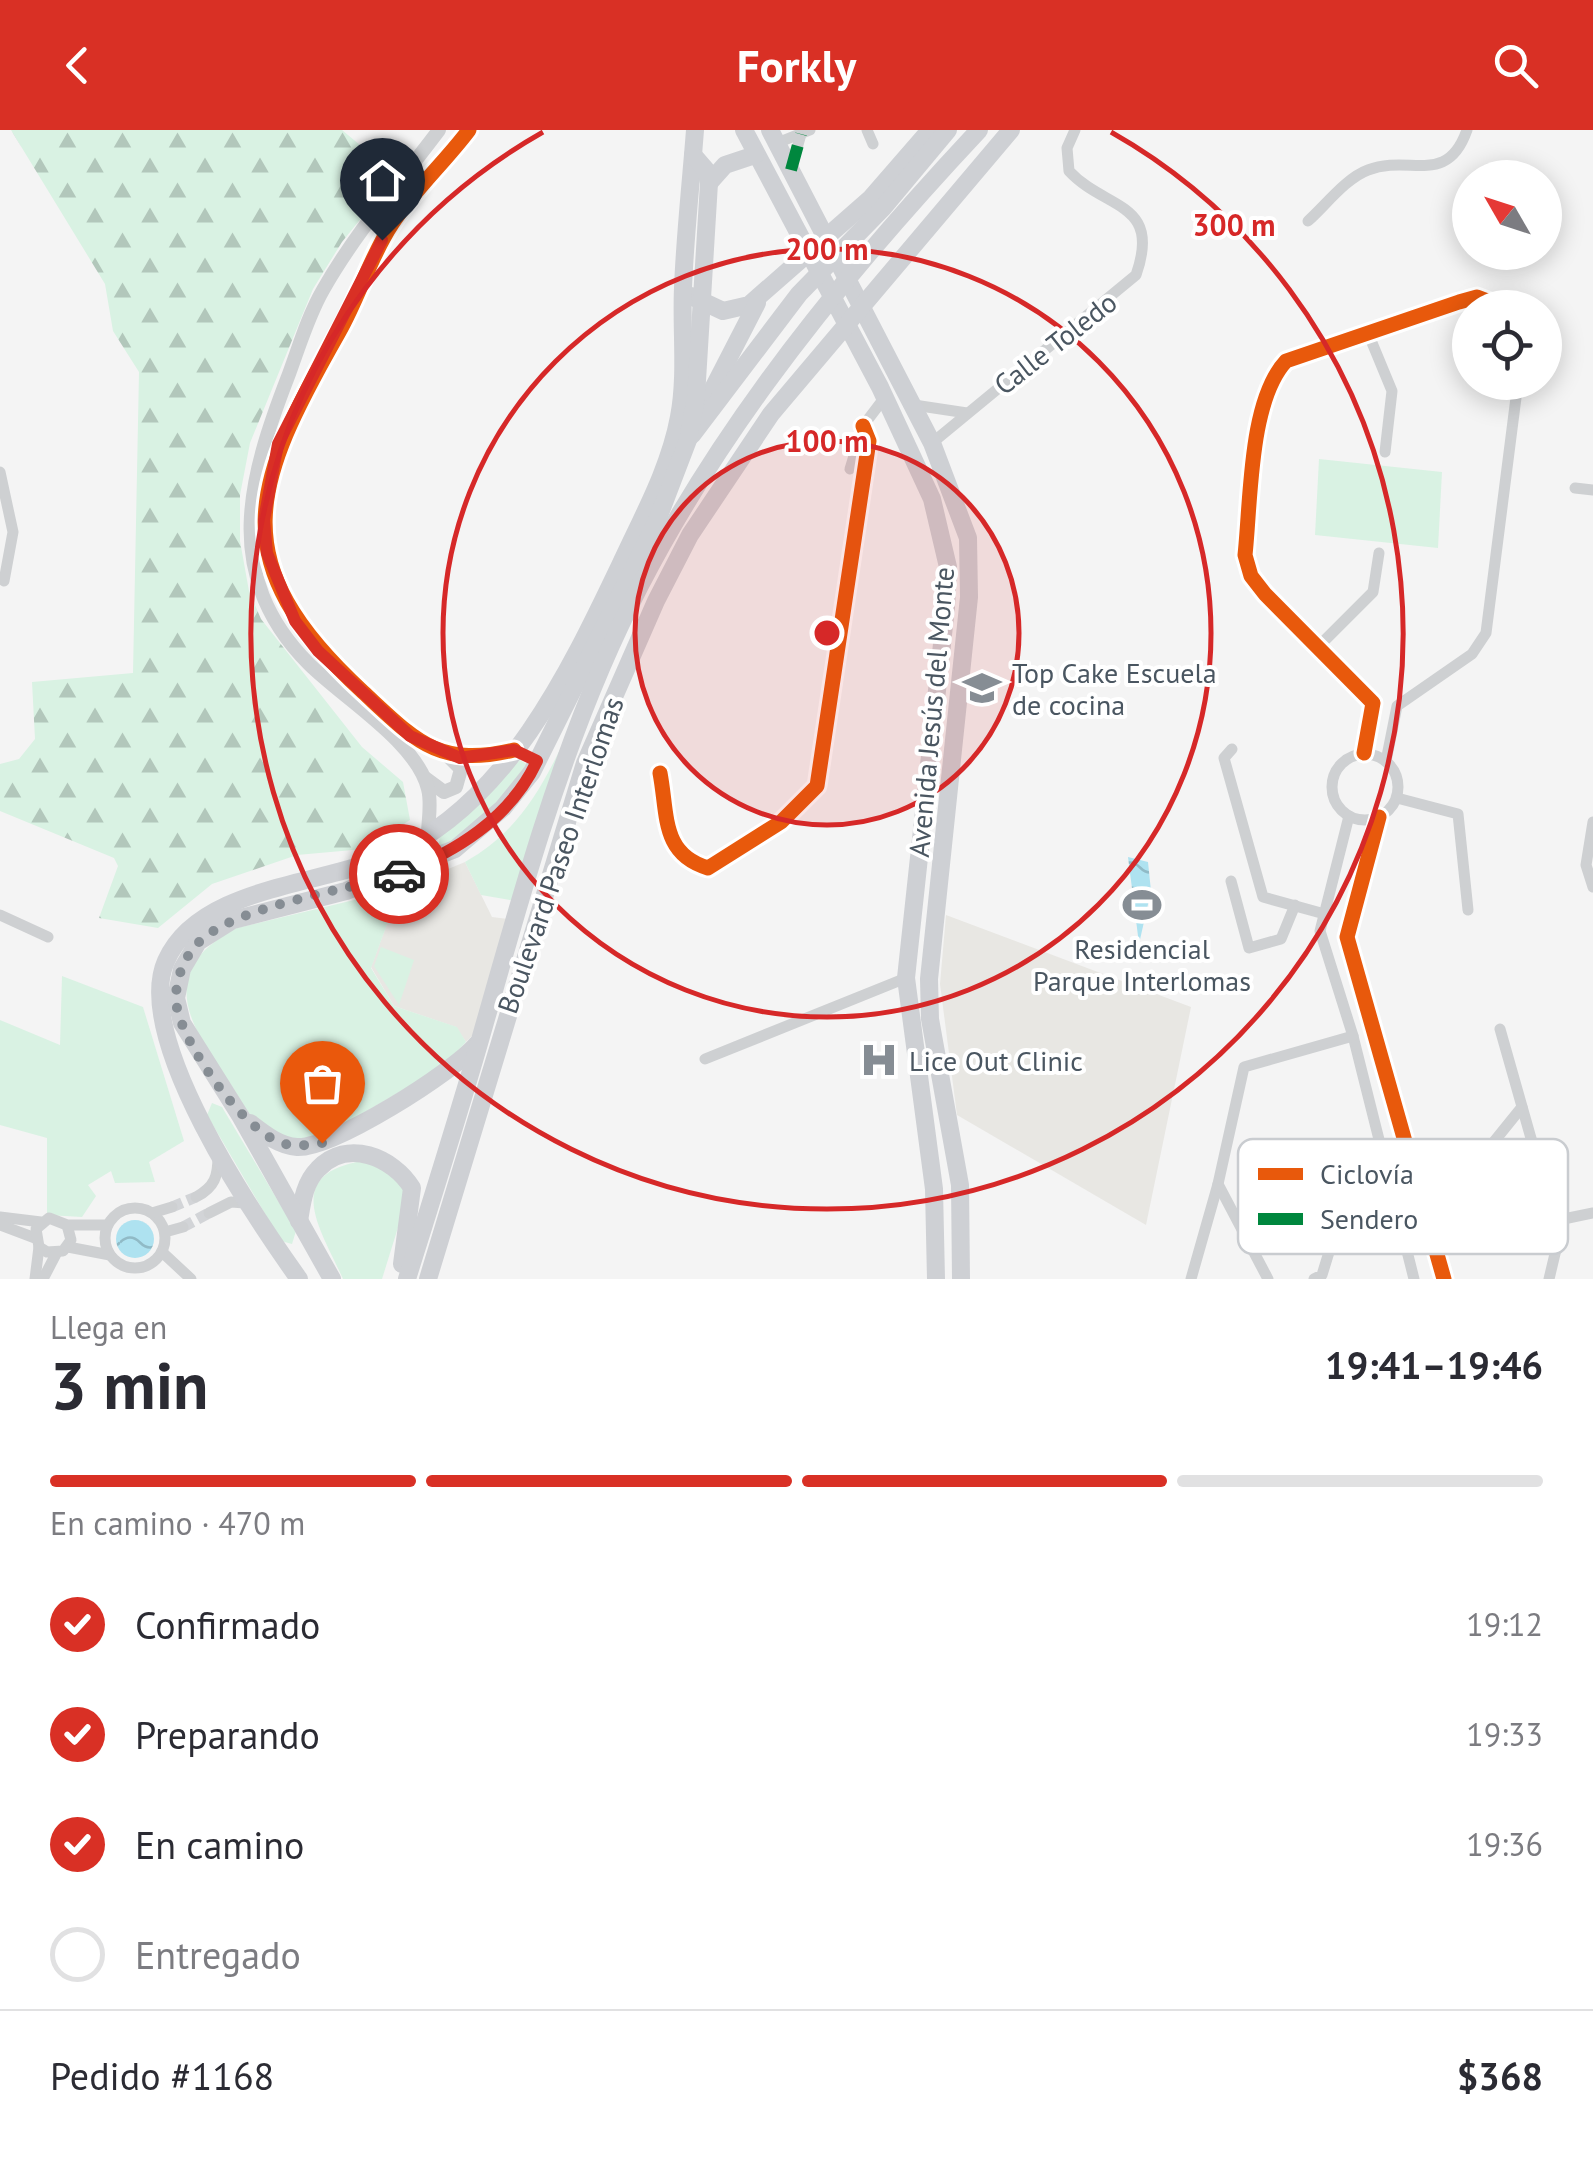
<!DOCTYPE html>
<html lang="es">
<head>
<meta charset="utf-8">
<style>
	:root { --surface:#fff; --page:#f2f2f3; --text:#2b2b33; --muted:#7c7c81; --line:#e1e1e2; --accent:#d93025 }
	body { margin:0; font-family:"PT Sans",sans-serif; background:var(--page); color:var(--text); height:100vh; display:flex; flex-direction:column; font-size:38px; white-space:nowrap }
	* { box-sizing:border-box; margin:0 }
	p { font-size:32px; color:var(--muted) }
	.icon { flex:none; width:55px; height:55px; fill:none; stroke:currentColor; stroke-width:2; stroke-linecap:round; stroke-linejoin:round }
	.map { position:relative; height:1149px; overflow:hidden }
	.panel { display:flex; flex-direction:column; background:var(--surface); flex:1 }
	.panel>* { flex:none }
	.needle { width:65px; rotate:309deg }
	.tools { position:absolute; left:1452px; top:30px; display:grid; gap:20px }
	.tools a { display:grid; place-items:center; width:110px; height:110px; border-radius:50%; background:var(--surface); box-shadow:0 5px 25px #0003; font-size:50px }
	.pin { position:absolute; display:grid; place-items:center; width:85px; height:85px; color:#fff; margin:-102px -42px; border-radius:50% 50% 50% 0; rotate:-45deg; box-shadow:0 0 10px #0007 }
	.pin .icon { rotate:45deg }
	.courier { position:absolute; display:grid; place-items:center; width:100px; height:100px; margin:-50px; border:8px solid #d93025; border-radius:50%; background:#fff; color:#222; box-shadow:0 2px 12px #0007 }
	.head em { font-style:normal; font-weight:700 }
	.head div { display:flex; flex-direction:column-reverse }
	.head { display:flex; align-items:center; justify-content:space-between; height:170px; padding:0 50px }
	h1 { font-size:65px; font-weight:700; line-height:75px }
	.bar { display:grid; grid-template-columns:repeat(4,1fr); gap:15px 10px; align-content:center; height:120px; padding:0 50px }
	.bar i { height:12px; border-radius:8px; background:var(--line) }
	.bar .on { background:var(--accent) }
	.bar p { grid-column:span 4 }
	.line { display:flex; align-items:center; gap:25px; padding:0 50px; border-top:2px solid var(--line) }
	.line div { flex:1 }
	ol { padding:0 50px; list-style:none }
	li { display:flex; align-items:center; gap:30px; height:110px }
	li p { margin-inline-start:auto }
	li .icon { padding:10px; border-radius:50%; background:var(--accent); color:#fff; stroke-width:4 }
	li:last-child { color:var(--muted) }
	li i { width:55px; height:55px; border:5px solid var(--line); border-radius:50% }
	header { display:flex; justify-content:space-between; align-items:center; height:130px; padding:0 50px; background:var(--accent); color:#fff; font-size:45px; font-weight:700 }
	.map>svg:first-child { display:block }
	.commercial { fill:#e8e7e3 }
	.green { fill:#d9f2e3 }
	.forest { fill:url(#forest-firs) }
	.water { fill:url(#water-waves) }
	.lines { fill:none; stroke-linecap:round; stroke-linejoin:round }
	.minor-tunnel { stroke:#d2d4d7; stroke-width:11; stroke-dasharray:11 5.5; stroke-linecap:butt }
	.minor { stroke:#ced0d2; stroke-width:11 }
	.tertiary { stroke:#ced0d2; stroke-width:14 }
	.secondary { stroke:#ced0d4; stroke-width:18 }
	.quiet { stroke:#00873e; stroke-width:12; stroke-dasharray:25 12; stroke-linecap:butt }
	.cycleway-casing { stroke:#fff; stroke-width:21 }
	.cycleway { stroke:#e8590c; stroke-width:15 }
	.done { stroke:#868d94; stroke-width:10; stroke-dasharray:0 18 }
	.route { stroke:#d93025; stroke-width:12 }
	.ring { fill:none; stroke:#d62828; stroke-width:5 }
	.labels { text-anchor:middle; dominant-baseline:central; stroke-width:8; stroke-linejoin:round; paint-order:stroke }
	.street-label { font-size:28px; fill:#4a5661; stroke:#fff }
	.poi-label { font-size:28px; fill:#4a5661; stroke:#fff; text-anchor:start }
	.key { fill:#fff; stroke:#c9ccd0; stroke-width:2.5 }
	.key-label { font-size:28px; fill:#4a5661 }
	.centre { fill:#d62828; stroke:#fff; stroke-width:5 }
	.ring-label { font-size:30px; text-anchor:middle; font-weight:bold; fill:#d62828; stroke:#fff; stroke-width:8; stroke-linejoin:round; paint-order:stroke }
</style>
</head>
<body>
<header><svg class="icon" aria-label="back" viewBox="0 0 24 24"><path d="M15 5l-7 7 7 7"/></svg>Forkly<svg class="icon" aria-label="search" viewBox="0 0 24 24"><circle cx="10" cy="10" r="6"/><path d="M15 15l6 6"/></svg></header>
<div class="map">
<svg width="1593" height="1149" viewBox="0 0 1593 1149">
	<defs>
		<pattern id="forest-firs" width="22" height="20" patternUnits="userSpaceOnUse" patternTransform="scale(2.5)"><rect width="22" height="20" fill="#d9f2e3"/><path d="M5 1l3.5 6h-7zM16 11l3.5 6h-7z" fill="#b2c7bb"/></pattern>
		<pattern id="water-waves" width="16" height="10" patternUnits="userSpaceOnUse" patternTransform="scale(2.5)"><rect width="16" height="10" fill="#aee2f0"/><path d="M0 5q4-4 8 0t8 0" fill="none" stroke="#90bac6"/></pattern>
	</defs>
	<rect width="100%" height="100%" fill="#f4f4f4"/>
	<g class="commercial">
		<polygon points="465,732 492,787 517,790 474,904 466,912 456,897 394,876 371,837 400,759"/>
		<polygon points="946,785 1191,877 1146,1095 957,985 940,854"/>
	</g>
	<g class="green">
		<polygon points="1319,329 1442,342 1438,418 1315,405"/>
		<path d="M569,600l-54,171 -34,-6 -16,-33c54,-30 79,-77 104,-132z"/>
		<polygon points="520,630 528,635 501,681 438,720 440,704"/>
		<path d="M400,759l-29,79 23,38 63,21 9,15 -24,25 -123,72c-18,3 -36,2 -52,-8 -17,-10 -27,-34 -38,-49 -41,-58 -74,-112 8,-154z"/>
		<polygon points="381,817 414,830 399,875 374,836"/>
		<polygon points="62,846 143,877 184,1011 149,1032 155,1052 115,1053 111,1041 88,1055 96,1066 82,1087 47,1085 47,1008 0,995 0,890 60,915"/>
		<polygon points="212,973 222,977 296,1101 292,1114 281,1111 207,985"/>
		<path d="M362,1031l18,4 24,23 1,17 -23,74h-39c-22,-50 -62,-104 19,-118z"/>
	</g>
	<polygon class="forest" points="11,0 342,0 396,45 342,112 313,159 250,313 240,365 240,411 249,461 261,489 362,617 403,652 410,690 364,719 297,725 212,754 158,798 99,788 118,736 114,728 0,681 0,634 19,629 35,609 32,552 133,543 139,242 113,201 105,154"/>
	<g class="water">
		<polygon points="1128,727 1148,732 1151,761 1139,814"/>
		<circle cx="135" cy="1109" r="19"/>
	</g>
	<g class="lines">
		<g class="minor-tunnel">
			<polyline points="172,1077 196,1067"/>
			<polyline points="183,1097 209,1083"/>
		</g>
		<g class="minor">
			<polyline points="867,0 873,14"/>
			<polyline points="777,13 810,0"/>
			<polyline points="791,40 801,4"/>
			<path d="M1308,91c17,-15 38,-43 60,-51 42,-16 79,17 99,-40"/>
			<polyline points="1368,203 1392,261 1385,322"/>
			<polyline points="914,275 967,283"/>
			<path d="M932,313l204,-168c26,-74 -31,-65 -67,-104l-2,-23 8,-18"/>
			<polyline points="850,339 863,296 885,267"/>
			<polyline points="0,342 13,402 4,451"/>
			<polyline points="1575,358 1593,360"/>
			<polyline points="1319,516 1373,462 1379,423"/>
			<polyline points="1232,619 1224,628 1263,767 1321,783"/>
			<path d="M1364,623l9,-50 -108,-109 -14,-18 -6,-21c6,-55 4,-154 41,-194l173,-59 18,-5 29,11"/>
			<circle cx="1365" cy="657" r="33"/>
			<polyline points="1386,631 1397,576 1472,524 1486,503 1518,252"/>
			<path d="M660,643c8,42 1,81 48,95l73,-46 36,-36 52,-345 -6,-15"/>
			<polyline points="1397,668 1458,684 1468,780"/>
			<polyline points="1349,686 1320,801 1353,906 1414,1149"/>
			<polyline points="1379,687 1347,807 1444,1149"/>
			<polyline points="1593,692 1586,735 1593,757"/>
			<polyline points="1231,751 1249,818 1281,809 1295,775"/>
			<polyline points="0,785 48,807"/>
			<polyline points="1500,899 1559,1107 1549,1149"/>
			<polyline points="705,929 906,848"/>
			<polyline points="1218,1054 1268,1149"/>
			<path d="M196,1067c19,-10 22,-21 22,-41"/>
			<circle cx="135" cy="1108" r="30"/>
			<polyline points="152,1083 172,1077"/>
			<polyline points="209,1083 231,1072 245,1073"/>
			<polyline points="0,1087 41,1092"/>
			<polyline points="1554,1091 1593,1083"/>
			<polyline points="1429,1092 1522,977"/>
			<polyline points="0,1095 35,1108"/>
			<polyline points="67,1095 71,1110 63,1121 47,1122 39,1117 36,1099 49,1088 67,1095 107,1095"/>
			<polyline points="165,1102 183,1097"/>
			<polyline points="68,1117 110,1125"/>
			<polyline points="162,1122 191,1149"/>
			<polyline points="35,1149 39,1117"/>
			<polyline points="43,1149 56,1124"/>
			<polyline points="1191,1149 1218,1054 1244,937 1353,906"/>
			<polyline points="1314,1149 1322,1145 1348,1060 1389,1048"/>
		</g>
		<g class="tertiary">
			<path d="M469,0c-24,32 -55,60 -77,94 -22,33 -33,73 -53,108 -87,153 -118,229 24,360 53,49 75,76 151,58"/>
			<polyline points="425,648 444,662 456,657 461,639 450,628"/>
			<path d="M428,705c0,-15 4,-31 0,-46 -11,-47 -85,-91 -119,-125 -89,-89 -60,-187 -20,-290 10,-27 19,-58 34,-84 32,-57 77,-108 116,-160"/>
		</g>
		<g class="secondary">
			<polyline points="744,0 880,257 932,369 948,437 946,477 906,848 934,1059 936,1149"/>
			<polyline points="770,0 932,313 968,408 969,467 929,849 930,889 960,1055 961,1149"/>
			<polyline points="709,53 725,35 755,25"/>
			<polyline points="691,166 723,181 749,175 871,68 930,0"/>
			<polyline points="705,274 757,173"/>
			<polyline points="692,305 799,164 883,78 948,0"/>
			<path d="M250,993c13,10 29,23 47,24 35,2 157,-75 180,-103"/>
			<path d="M299,1091c3,-18 5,-38 19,-52 29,-31 75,-12 94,19l-10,76"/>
			<path d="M299,1149c-45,-63 -167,-242 -133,-318 33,-75 157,-76 225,-106 118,-52 181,-189 233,-298 21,-45 46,-91 55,-140 8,-42 2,-87 4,-129 2,-53 8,-105 12,-158"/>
			<polyline points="332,1149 241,987 182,893 176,868 182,839 198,812 233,790 346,761 455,719 503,678 532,642 657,391 688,310 696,267 709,53 706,40 693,25"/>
			<path d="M407,1149c25,-80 50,-159 73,-239 36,-126 70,-253 122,-374 86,-201 228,-377 377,-536"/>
			<polyline points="428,1149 585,633 656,471 690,405 771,284 1011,0"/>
		</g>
		<polyline class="quiet" points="791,40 801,4"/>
		<g class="cycleway-casing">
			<g id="cycleway">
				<path d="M469,0c-24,32 -55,60 -77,94 -22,33 -33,73 -53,108 -87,153 -118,229 24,360 53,49 75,76 151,58"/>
				<path d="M1364,623l9,-50 -108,-109 -14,-18 -6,-21c6,-55 4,-154 41,-194l173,-59 18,-5 29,11"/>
				<path d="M660,643c8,42 1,81 48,95l73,-46 36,-36 52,-345 -6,-15"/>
				<polyline points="1379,687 1347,807 1444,1149"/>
			</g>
		</g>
		<use href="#cycleway" class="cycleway"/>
	</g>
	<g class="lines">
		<path class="done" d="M322,1013c-16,2 -30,5 -45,-2 -37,-16 -92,-94 -100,-133 -4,-22 5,-48 20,-64 36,-38 148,-53 202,-70"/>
		<path class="route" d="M382,110l-104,204 -14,76 3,33 28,68 23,30 92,85 50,22 54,-8 23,11c-27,58 -82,91 -138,113"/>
	</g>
	<circle cx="827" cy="503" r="192" fill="#d62828" fill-opacity=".12"/>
	<g class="ring">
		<circle cx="827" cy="503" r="192"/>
		<circle cx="827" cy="503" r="384"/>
		<path d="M1111 2A576 576 0 1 1 543 2"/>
	</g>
	<defs>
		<g id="university-bare" transform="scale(3)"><path d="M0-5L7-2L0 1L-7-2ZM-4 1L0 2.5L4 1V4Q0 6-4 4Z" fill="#868d94" stroke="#fff" stroke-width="2.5" paint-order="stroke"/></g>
		<g id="stadium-bare" transform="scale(3)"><path d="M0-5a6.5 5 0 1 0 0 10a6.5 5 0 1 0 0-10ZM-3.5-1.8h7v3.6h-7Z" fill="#868d94" stroke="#fff" stroke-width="2.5" paint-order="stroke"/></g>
		<g id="hospital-bare" transform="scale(3)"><path d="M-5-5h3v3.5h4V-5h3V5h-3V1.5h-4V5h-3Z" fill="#868d94" stroke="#fff" stroke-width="2.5" paint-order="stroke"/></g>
	</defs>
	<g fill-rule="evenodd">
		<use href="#university-bare" x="982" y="558"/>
		<use href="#stadium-bare" x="1142" y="775"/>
		<use href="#hospital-bare" x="879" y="930"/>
	</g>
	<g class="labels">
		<g class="street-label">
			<text transform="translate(1055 213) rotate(-38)">Calle Toledo</text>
			<text transform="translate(931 582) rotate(-85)">Avenida Jesús del Monte</text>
			<text transform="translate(560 725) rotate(-71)">Boulevard Paseo Interlomas</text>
		</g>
		<g class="poi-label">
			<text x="1012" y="542">Top Cake Escuela<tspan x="1012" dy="32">de cocina</tspan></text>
			<text x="1142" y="818" text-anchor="middle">Residencial<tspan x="1142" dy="32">Parque Interlomas</tspan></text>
			<text x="909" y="930">Lice Out Clinic</text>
		</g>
	</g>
	<rect x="1238" y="1009" width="330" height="115" rx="15" class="key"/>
	<rect x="1258" y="1038" width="45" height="12" fill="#e8590c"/>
	<rect x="1258" y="1083" width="45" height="12" fill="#00873e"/>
	<g class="key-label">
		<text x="1320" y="1054">Ciclovía</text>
		<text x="1320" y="1099">Sendero</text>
	</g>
	<circle cx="827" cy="503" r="15" class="centre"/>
	<g class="ring-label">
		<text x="1234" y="106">300 m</text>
		<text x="827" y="130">200 m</text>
		<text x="827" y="322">100 m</text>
	</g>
</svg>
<div class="tools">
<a><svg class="needle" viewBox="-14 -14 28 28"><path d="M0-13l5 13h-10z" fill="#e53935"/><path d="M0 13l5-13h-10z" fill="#7c7c81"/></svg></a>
<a><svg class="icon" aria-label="locate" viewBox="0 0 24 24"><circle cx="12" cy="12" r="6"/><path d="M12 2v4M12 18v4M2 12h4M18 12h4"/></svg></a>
</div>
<div class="pin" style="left:322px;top:1013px;background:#ea580c"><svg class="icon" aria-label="bag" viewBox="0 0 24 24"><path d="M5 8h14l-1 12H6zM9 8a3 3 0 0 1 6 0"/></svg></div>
<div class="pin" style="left:382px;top:110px;background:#1f2937"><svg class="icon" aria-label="home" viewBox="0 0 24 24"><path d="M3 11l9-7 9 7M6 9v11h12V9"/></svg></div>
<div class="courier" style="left:399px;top:744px"><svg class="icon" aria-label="car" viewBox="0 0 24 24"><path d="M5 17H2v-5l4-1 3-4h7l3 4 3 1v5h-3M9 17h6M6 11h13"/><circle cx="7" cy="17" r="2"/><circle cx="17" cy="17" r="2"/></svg></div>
</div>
<section class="panel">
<div class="head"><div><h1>3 min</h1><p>Llega en</p></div><em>19:41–19:46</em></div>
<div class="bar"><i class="on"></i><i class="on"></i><i class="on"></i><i></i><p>En camino · 470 m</p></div>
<ol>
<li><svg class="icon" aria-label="check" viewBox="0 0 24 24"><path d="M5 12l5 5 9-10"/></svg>Confirmado<p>19:12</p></li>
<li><svg class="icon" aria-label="check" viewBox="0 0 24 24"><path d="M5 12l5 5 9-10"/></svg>Preparando<p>19:33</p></li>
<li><svg class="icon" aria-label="check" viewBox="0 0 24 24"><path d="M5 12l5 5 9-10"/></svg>En camino<p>19:36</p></li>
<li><i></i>Entregado</li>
</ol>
<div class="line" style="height:130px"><div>Pedido #1168</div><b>$368</b></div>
</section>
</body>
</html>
